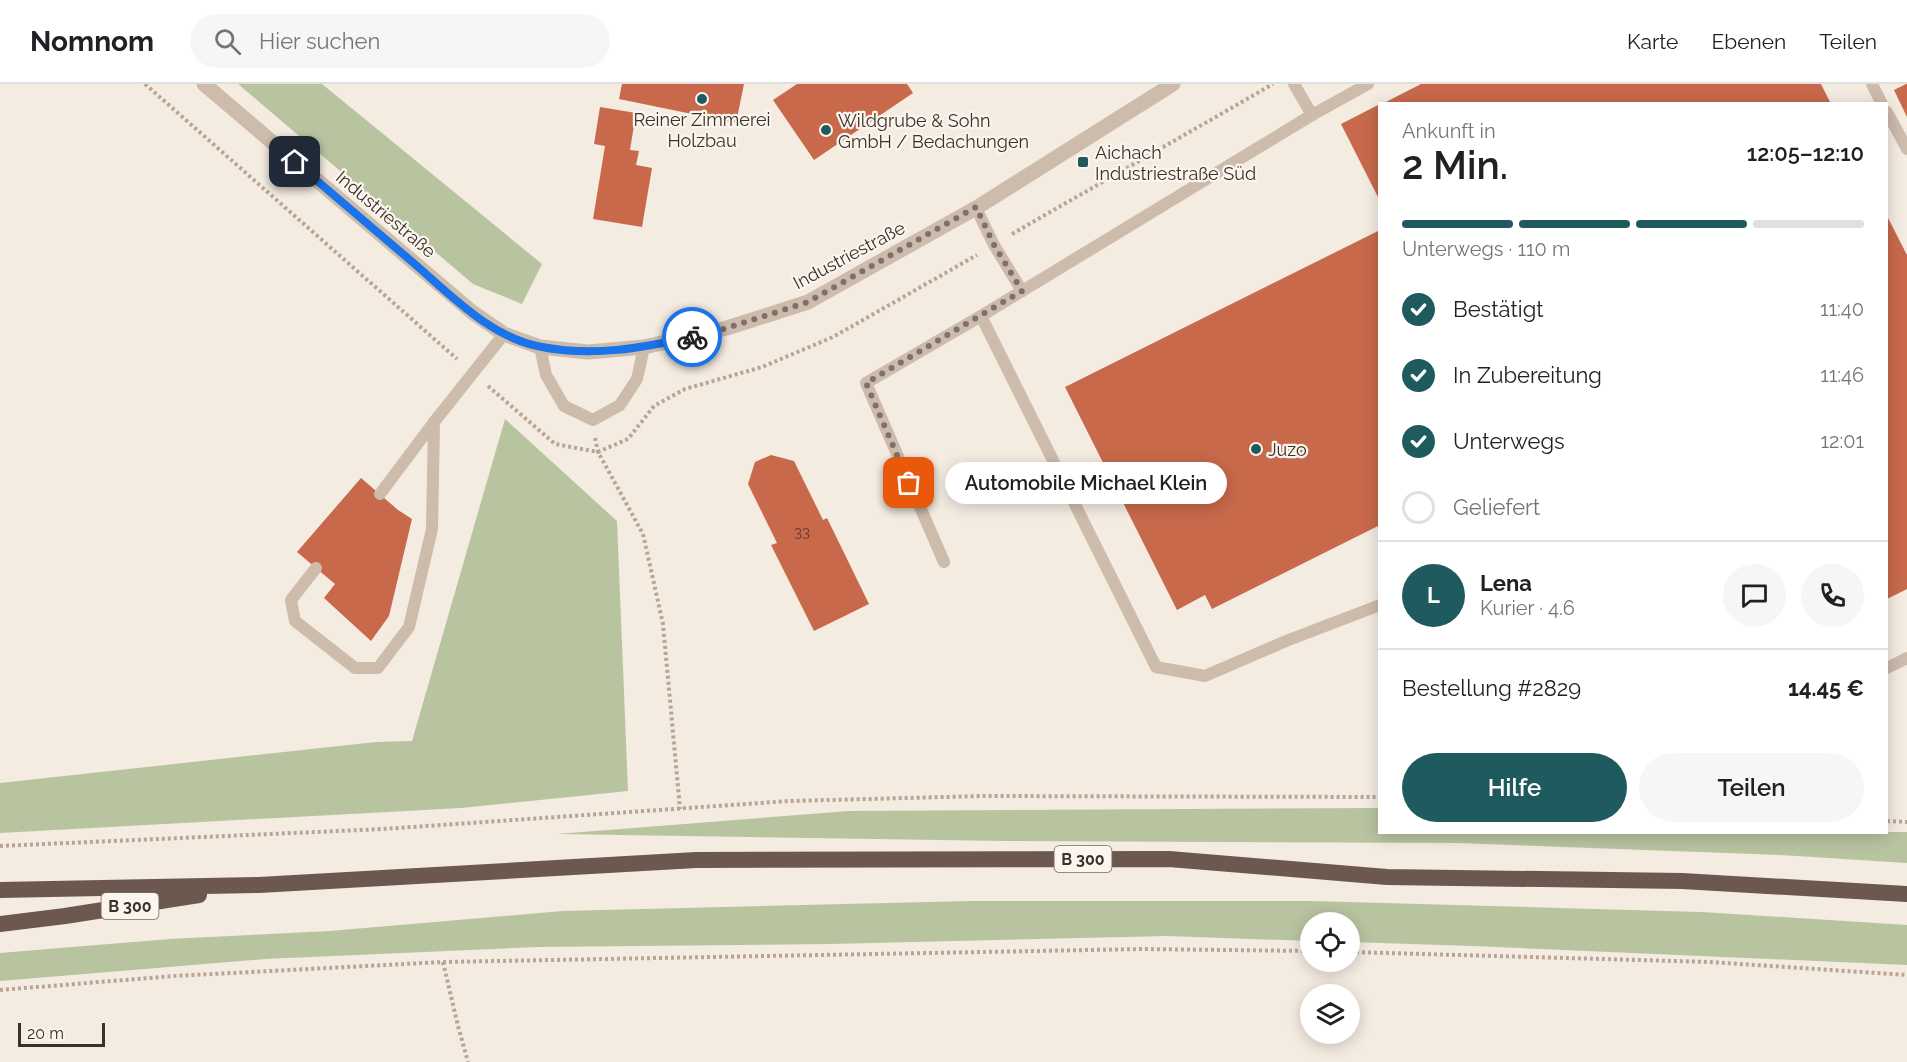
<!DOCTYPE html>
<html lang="de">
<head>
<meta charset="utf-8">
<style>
	:root { --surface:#fff; --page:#f6f6f6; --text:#202124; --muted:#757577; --line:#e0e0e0; --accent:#1f5a5e }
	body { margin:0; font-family:Raleway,sans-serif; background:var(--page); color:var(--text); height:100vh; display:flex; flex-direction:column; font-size:22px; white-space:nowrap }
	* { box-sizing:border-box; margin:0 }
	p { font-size:20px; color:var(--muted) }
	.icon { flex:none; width:33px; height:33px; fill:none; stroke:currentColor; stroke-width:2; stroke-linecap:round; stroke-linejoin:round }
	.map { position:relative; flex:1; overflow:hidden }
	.side { position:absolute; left:1378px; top:18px; width:510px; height:732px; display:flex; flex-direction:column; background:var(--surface); border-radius:0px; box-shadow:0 3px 15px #0003 }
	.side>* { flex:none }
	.buttons { position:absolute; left:1300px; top:828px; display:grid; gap:12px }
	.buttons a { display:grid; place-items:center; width:60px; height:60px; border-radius:50%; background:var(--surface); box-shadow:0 3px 15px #0003; font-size:30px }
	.scale { position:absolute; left:18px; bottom:15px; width:87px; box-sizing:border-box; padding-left:6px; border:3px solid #3b302b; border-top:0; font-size:16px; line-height:21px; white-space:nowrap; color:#3b302b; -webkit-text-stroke:4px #fbf5ee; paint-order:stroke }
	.pin { position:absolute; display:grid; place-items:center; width:51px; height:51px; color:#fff; margin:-26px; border-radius:12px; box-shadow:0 3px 9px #0006 }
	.courier { position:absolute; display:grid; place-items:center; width:60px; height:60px; margin:-30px; border:4px solid #1a73e8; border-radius:50%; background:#fff; color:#222; box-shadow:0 2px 8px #0007 }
	.bubble { position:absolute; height:42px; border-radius:21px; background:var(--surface); box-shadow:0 3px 15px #0003; font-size:20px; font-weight:600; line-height:42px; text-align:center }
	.summary em { font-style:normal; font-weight:600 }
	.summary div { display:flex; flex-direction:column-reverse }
	.summary { display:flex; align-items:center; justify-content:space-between; height:102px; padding:0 24px }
	h1 { font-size:39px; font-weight:600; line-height:45px }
	.bar { display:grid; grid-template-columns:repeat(4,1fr); gap:9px 6px; align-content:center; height:72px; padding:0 24px }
	.bar i { height:8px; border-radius:4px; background:var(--line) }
	.bar .on { background:var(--accent) }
	.bar p { grid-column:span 4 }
	.line { display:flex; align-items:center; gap:15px; padding:0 24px; border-top:2px solid var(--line) }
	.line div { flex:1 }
	.round { display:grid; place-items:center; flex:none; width:63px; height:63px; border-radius:32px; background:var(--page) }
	ol { padding:0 24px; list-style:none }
	li { display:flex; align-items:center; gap:18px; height:66px }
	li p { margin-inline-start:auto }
	li .icon { padding:6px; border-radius:50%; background:var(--accent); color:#fff; stroke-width:4 }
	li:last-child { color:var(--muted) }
	li i { width:33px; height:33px; border:3px solid var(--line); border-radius:50% }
	.action { display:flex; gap:12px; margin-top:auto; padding:12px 24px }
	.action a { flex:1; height:69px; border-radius:36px; background:var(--accent); color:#fff; font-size:24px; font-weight:600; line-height:69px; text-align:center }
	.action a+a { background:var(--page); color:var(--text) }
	header { display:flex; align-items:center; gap:36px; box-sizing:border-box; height:84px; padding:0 30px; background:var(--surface); border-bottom:2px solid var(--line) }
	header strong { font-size:28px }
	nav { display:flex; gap:33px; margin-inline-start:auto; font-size:21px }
	.search { width:420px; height:54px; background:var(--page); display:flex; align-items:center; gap:15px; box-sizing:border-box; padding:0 21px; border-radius:33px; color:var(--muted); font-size:22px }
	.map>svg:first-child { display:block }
	.green { fill:#b8c4a0 }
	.building { fill:#c8694b }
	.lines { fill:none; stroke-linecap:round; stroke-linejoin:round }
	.path { stroke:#b9a596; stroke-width:4; stroke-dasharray:3 3; stroke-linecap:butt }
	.service { stroke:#cdbbac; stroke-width:12 }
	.minor { stroke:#cdbbac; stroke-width:15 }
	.trunk { stroke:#6c584f; stroke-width:16 }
	.done { stroke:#7c716b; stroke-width:6; stroke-dasharray:0 10.8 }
	.route { stroke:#1a73e8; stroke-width:8 }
	.poi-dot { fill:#1f5a5e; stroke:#fbf5ee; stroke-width:2 }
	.labels { text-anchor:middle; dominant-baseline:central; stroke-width:4.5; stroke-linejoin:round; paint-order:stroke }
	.number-label { font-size:15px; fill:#5e3e33 }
	.shield { fill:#fbf5ee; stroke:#756b66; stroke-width:1.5 }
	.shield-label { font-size:16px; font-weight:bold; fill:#3b302b }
	.poi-label { font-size:18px; fill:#3b302b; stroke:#fbf5ee; text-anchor:start }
	.street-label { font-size:18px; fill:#3b302b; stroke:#fbf5ee }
</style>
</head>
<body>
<header>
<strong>Nomnom</strong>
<div class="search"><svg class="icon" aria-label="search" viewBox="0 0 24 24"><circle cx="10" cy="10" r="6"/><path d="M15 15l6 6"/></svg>Hier suchen</div>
<nav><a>Karte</a><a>Ebenen</a><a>Teilen</a></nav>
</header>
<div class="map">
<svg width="1907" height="978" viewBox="0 0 1907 978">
	<rect width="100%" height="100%" fill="#f4ebe1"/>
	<g class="green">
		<polygon points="238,0 322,0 542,180 522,220 473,200"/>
		<polygon points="505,335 617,437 628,707 461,724 0,749 0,699 376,658 412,657"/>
		<polygon points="1380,724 1380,748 1907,748 1907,779 1781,771 1458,759 1005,757 557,750 849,727"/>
		<polygon points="969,817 1312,817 1701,828 1907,841 1907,881 1472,862 1350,858 1350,838 1311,838 1311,857 1167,852 830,860 538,863 265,875 0,897 0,869 170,855 330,847 563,827"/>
	</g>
	<g class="building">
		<polygon points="622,0 744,0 736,39 619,15"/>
		<polygon points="797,0 907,0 913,9 814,76 773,16"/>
		<polygon points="1421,0 1821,0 1831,20 1382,20"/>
		<polygon points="1906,0 1907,0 1907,33 1894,6"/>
		<polygon points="1380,20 1380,117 1341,40"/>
		<polygon points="600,23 636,29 630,66 639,67 636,81 652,84 642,143 593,135 605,62 594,60"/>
		<polygon points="1887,132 1907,171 1907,505 1887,515"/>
		<polygon points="1380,146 1380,441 1212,525 1205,511 1177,526 1065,303"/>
		<polygon points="771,371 794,377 823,436 827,434 869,520 814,547 771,461 777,459 748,400 755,378"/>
		<polygon points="361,394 398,426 412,435 389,532 371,557 324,514 335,500 297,468"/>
	</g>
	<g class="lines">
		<g class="path">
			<polyline points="145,0 457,275"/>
			<polyline points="1012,150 1273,0"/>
			<polyline points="488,302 555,360 598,368 628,355 654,322 685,305 762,283 833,253 977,171"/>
			<polyline points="595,354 598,368 643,450 663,540 680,725"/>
			<polyline points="1887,737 1907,738"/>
			<polyline points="0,762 383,745 789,717 984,712 1380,713"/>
			<polyline points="1350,868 1710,878 1907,891"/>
			<polyline points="443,878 458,942 468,978"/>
			<polyline points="0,906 174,892 443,878 1143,865 1311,867"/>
		</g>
		<g class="service">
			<polyline points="1294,0 1312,31 1368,0"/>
			<polyline points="1872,0 1882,20"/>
			<polyline points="1887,28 1907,65"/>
			<polyline points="976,124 994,161 1022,207"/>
			<polyline points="981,232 1156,583 1205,592 1286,557 1380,521"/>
			<polyline points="540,263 546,291 564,322 593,336 620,321 637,295 644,263"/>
			<polyline points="380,410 434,338 504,250"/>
			<polyline points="944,478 866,299 981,232 1312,31"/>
			<polyline points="316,484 291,516 295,537 355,584 378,584 409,543 432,445 434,338"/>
			<polyline points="1887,584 1907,574"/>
		</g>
		<polyline class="minor" points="204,0 472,228 504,250 540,263 588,268 644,263 727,244 808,218 976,124 1173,0"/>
		<g class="trunk">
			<polyline points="0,806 259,801 696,776 1169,775 1387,793 1682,797 1907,810"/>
			<polyline points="0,840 65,832 199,811"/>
		</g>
	</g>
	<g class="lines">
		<polyline class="done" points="692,253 727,244 808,218 976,123 994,161 1022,207 866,299 909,399"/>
		<path class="route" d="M295,78c39,33 77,66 115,98 39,33 80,78 132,87 51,10 100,1 150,-10"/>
	</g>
	<g class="poi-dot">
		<circle cx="702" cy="15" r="6"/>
		<circle cx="826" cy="46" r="6"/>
		<rect x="1077" y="72" width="12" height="12" rx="3"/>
		<circle cx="1256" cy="365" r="6"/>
	</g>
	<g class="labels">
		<g class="number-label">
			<text x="802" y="448">33</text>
		</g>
		<g class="shield">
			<rect x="1054.5" y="762" width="57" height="26" rx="4.5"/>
			<rect x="101.5" y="809" width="57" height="26" rx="4.5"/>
		</g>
		<g class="shield-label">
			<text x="1083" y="775">B 300</text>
			<text x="130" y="822">B 300</text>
		</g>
		<g class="poi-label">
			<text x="702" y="35" text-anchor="middle">Reiner Zimmerei<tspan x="702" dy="21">Holzbau</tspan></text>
			<text x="838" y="36">Wildgrube &amp; Sohn<tspan x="838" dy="21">GmbH / Bedachungen</tspan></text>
			<text x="1095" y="68">Aichach<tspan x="1095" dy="21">Industriestraße Süd</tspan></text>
			<text x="1268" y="365">Juzo</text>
		</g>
		<g class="street-label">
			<text transform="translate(386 130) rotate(40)">Industriestraße</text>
			<text transform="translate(849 171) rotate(-28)">Industriestraße</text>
		</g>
	</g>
</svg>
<div class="buttons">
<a><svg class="icon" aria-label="locate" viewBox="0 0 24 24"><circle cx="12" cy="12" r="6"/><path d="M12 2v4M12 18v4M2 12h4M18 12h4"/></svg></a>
<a><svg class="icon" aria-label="layers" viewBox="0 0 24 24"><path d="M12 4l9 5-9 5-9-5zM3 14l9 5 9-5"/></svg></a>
</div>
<div class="scale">20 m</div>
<div class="pin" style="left:909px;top:399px;background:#ea580c"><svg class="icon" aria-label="bag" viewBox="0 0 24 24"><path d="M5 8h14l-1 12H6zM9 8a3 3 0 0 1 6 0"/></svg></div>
<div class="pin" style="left:295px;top:78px;background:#1f2937"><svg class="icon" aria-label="home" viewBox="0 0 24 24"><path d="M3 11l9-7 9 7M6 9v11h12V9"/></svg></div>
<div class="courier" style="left:692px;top:253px"><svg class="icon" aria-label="bike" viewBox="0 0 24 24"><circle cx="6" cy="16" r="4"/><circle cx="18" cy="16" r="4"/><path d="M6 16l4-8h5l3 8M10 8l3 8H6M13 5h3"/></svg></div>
<div class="bubble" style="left:945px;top:378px;width:282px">Automobile Michael Klein</div>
<section class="side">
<div class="summary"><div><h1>2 Min.</h1><p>Ankunft in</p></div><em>12:05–12:10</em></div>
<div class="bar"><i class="on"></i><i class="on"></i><i class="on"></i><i></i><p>Unterwegs · 110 m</p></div>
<ol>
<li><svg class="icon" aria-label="check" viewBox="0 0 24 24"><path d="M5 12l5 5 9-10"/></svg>Bestätigt<p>11:40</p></li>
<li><svg class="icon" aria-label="check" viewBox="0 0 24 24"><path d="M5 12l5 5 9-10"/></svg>In Zubereitung<p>11:46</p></li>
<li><svg class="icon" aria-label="check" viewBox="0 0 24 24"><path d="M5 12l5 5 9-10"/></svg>Unterwegs<p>12:01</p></li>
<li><i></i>Geliefert</li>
</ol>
<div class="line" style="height:108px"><b class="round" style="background:var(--accent);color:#fff">L</b><div><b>Lena</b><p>Kurier · 4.6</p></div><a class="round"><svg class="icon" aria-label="chat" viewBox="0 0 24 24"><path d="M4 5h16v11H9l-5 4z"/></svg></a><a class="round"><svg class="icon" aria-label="phone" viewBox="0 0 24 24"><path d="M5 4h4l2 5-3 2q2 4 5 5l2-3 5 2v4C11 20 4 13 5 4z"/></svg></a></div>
<div class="line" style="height:78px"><div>Bestellung #2829</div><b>14.45 €</b></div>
<div class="action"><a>Hilfe</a><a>Teilen</a></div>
</section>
</div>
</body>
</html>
